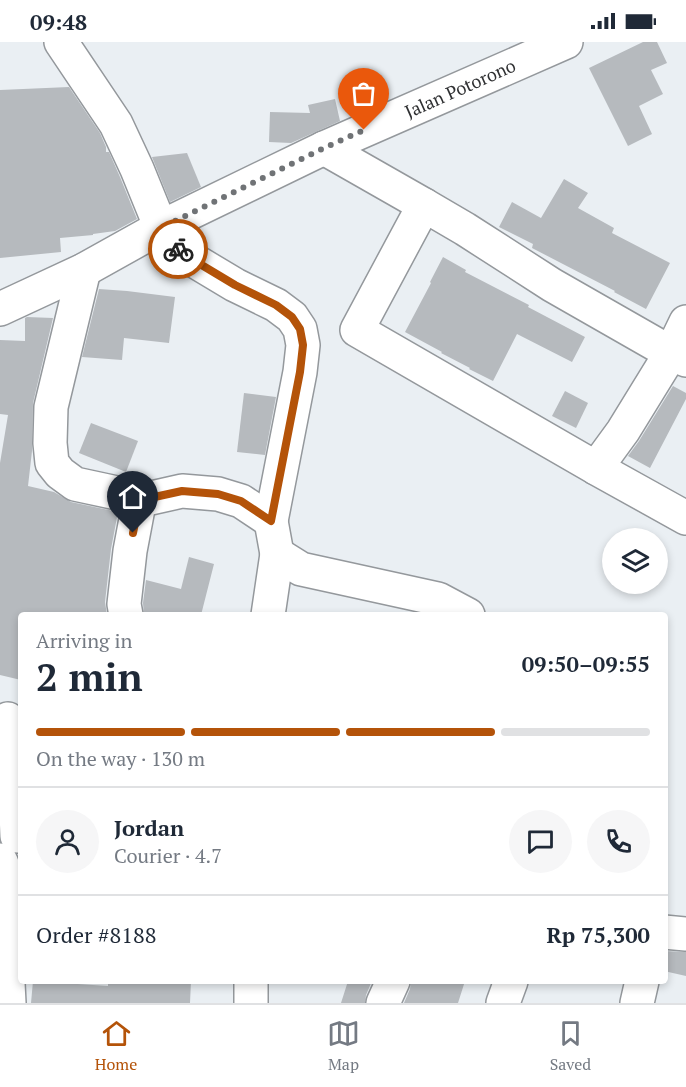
<!DOCTYPE html>
<html lang="en">
<head>
<meta charset="utf-8">
<style>
	:root { --surface:#fff; --page:#f6f6f7; --text:#1f2937; --muted:#747a83; --line:#e0e1e3; --accent:#b45309 }
	body { margin:0; font-family:"PT Serif",serif; background:var(--page); color:var(--text); height:100vh; display:flex; flex-direction:column; font-size:22px; white-space:nowrap }
	* { box-sizing:border-box; margin:0 }
	p { font-size:20px; color:var(--muted) }
	.icon { flex:none; width:33px; height:33px; fill:none; stroke:currentColor; stroke-width:2; stroke-linecap:round; stroke-linejoin:round }
	.map { position:relative; flex:1; overflow:hidden }
	.sheet { position:absolute; left:18px; top:570px; width:650px; height:372px; display:flex; flex-direction:column; background:var(--surface); border-radius:6px; box-shadow:0 3px 9px #0003 }
	.sheet>* { flex:none }
	.controls { position:absolute; left:602px; top:486px; display:grid; gap:12px }
	.controls a { display:grid; place-items:center; width:66px; height:66px; border-radius:50%; background:var(--surface); box-shadow:0 3px 9px #0003; font-size:30px }
	.pin { position:absolute; display:grid; place-items:center; width:51px; height:51px; color:#fff; margin:-62px -26px; border-radius:50% 50% 50% 0; rotate:-45deg; box-shadow:0 0 6px #0007 }
	.pin .icon { rotate:45deg }
	.courier { position:absolute; display:grid; place-items:center; width:60px; height:60px; margin:-30px; border:4px solid #b45309; border-radius:50%; background:#fff; color:#222; box-shadow:0 2px 8px #0007 }
	.summary em { font-style:normal; font-weight:700 }
	.summary div { display:flex; flex-direction:column-reverse }
	.summary { display:flex; align-items:center; justify-content:space-between; height:102px; padding:0 18px }
	h1 { font-size:39px; font-weight:700; line-height:45px }
	.bar { display:grid; grid-template-columns:repeat(4,1fr); gap:9px 6px; align-content:center; height:72px; padding:0 18px }
	.bar i { height:8px; border-radius:4px; background:var(--line) }
	.bar .current { background:var(--accent) }
	.bar p { grid-column:span 4 }
	.line { display:flex; align-items:center; gap:15px; padding:0 18px; border-top:2px solid var(--line) }
	.line div { flex:1 }
	.round { display:grid; place-items:center; flex:none; width:63px; height:63px; border-radius:32px; background:var(--page) }
	.status { display:flex; justify-content:space-between; align-items:center; height:42px; padding:0 30px; background:var(--surface); direction:ltr }
	.status svg { height:16px; fill:currentColor }
	.dock { display:flex; justify-content:space-around; align-items:center; height:84px; border-top:2px solid var(--line); background:var(--surface); font-size:16px; color:var(--muted) }
	.dock a { display:grid; justify-items:center; gap:3px }
	.dock .current { color:var(--accent) }
	.map>svg:first-child { display:block }
	.building { fill:#b6babe }
	.lines { fill:none; stroke-linecap:round; stroke-linejoin:round }
	.minor-casing { stroke:#94989c; stroke-width:36 }
	.minor { stroke:#fff; stroke-width:33 }
	.done { stroke:#707376; stroke-width:6; stroke-dasharray:0 10.8 }
	.route { stroke:#b45309; stroke-width:8 }
	.labels { text-anchor:middle; dominant-baseline:central; stroke-width:4.5; stroke-linejoin:round; paint-order:stroke }
	.street-label { font-size:18px; fill:#2f3032; stroke:#fff }
</style>
</head>
<body>
<div class="status"><b>09:48</b><svg viewBox="0 0 49 12"><path d="M0 12V9h3v3zM5 12V6h3v6zM10 12V3h3v9zM15 12V0h3v12zM26 1h20v11H26zM47 4h2v5h-2z"/></svg></div>
<div class="map">
<svg width="686" height="961" viewBox="0 0 686 961">
	<rect width="100%" height="100%" fill="#eaeff3"/>
	<g class="building">
		<polygon points="643,0 657,0 667,21 651,28 663,52 639,64 652,92 628,104 589,26"/>
		<polygon points="69,45 100,91 106,105 106,110 109,110 120,135 137,177 115,189 93,192 93,193 60,196 61,210 0,216 0,48"/>
		<polygon points="335,57 340,79 291,101 269,100 270,70 310,71 308,63"/>
		<polygon points="187,111 201,145 170,160 152,115"/>
		<polygon points="564,137 588,151 578,166 614,186 612,191 670,221 646,267 614,250 615,249 532,206 533,202 499,185 512,160 541,176"/>
		<polygon points="443,215 466,228 465,230 529,263 528,265 585,295 572,320 517,292 493,339 469,327 470,326 441,311 442,310 405,290 431,241 430,240"/>
		<polygon points="99,247 127,249 175,255 169,301 124,296 122,318 82,315"/>
		<polygon points="27,275 53,276 33,361 32,409 28,444 54,450 71,460 118,470 111,507 105,560 107,573 21,573 21,638 0,633 0,421 8,373 0,372 0,298 25,299 25,276"/>
		<polygon points="673,344 686,351 686,357 650,426 628,414 639,399"/>
		<polygon points="565,349 588,361 576,386 552,374"/>
		<polygon points="244,351 276,355 265,413 237,410"/>
		<polygon points="91,381 138,399 126,430 79,411"/>
		<polygon points="189,515 214,522 201,573 144,573 143,561 146,538 181,547"/>
		<polygon points="664,909 686,910 686,934 664,929"/>
		<polygon points="33,939 108,944 108,939 191,939 190,961 31,961"/>
		<polygon points="348,939 372,939 366,953 365,961 341,961"/>
		<polygon points="411,939 465,939 458,961 404,961 410,947"/>
	</g>
	<g class="lines">
		<g class="minor-casing">
			<g id="minor">
				<polyline points="61,0 116,82 137,127 161,186 180,210 235,243 276,263 292,275 300,287 303,303 300,330 271,479"/>
				<polyline points="324,106 424,163"/>
				<polyline points="84,228 51,365 50,401 52,421 60,431 75,442 140,456 151,456 182,449 218,452 241,459 271,479 277,512"/>
				<polyline points="0,267 84,228 163,184 324,106 566,0"/>
				<polyline points="686,318 671,311 623,389 596,426 686,476"/>
				<polyline points="596,426 357,288 424,163 465,187 552,243 671,311 686,280"/>
				<polyline points="126,573 124,562 130,509 140,456"/>
				<polyline points="268,573 277,512 301,527 438,557 468,573"/>
				<polyline points="8,677 14,726 17,794"/>
				<polyline points="0,818 2,822 9,961"/>
				<polyline points="664,890 686,892"/>
				<polyline points="251,939 251,961"/>
				<polyline points="383,961 393,939"/>
				<polyline points="503,961 511,939"/>
				<polyline points="637,961 642,939"/>
			</g>
		</g>
		<use href="#minor" class="minor"/>
	</g>
	<g class="lines">
		<polyline class="done" points="178,207 161,186 324,106 364,88"/>
		<polyline class="route" points="133,491 140,456 150,456 182,449 218,452 241,459 271,479 300,330 303,303 300,287 292,275 276,263 235,243 180,210 178,207"/>
	</g>
	<g class="labels">
		<g class="street-label">
			<text transform="translate(460 46) rotate(-24)">Jalan Potorono</text>
		</g>
	</g>
</svg>
<div class="controls">
<a><svg class="icon" aria-label="layers" viewBox="0 0 24 24"><path d="M12 4l9 5-9 5-9-5zM3 14l9 5 9-5"/></svg></a>
</div>
<div class="pin" style="left:364px;top:88px;background:#ea580c"><svg class="icon" aria-label="bag" viewBox="0 0 24 24"><path d="M5 8h14l-1 12H6zM9 8a3 3 0 0 1 6 0"/></svg></div>
<div class="pin" style="left:133px;top:491px;background:#1f2937"><svg class="icon" aria-label="home" viewBox="0 0 24 24"><path d="M3 11l9-7 9 7M6 9v11h12V9"/></svg></div>
<div class="courier" style="left:178px;top:207px"><svg class="icon" aria-label="bike" viewBox="0 0 24 24"><circle cx="6" cy="16" r="4"/><circle cx="18" cy="16" r="4"/><path d="M6 16l4-8h5l3 8M10 8l3 8H6M13 5h3"/></svg></div>
<section class="sheet">
<div class="summary"><div><h1>2 min</h1><p>Arriving in</p></div><em>09:50–09:55</em></div>
<div class="bar"><i class="current"></i><i class="current"></i><i class="current"></i><i></i><p>On the way · 130 m</p></div>
<div class="line" style="height:108px"><a class="round"><svg class="icon" aria-label="person" viewBox="0 0 24 24"><circle cx="12" cy="8" r="4"/><path d="M4 21q1-7 8-7t8 7"/></svg></a><div><b>Jordan</b><p>Courier · 4.7</p></div><a class="round"><svg class="icon" aria-label="chat" viewBox="0 0 24 24"><path d="M4 5h16v11H9l-5 4z"/></svg></a><a class="round"><svg class="icon" aria-label="phone" viewBox="0 0 24 24"><path d="M5 4h4l2 5-3 2q2 4 5 5l2-3 5 2v4C11 20 4 13 5 4z"/></svg></a></div>
<div class="line" style="height:78px"><div>Order #8188</div><b>Rp 75,300</b></div>
</section>
</div>
<nav class="dock">
<a class="current"><svg class="icon" aria-label="home" viewBox="0 0 24 24"><path d="M3 11l9-7 9 7M6 9v11h12V9"/></svg>Home</a>
<a><svg class="icon" aria-label="map" viewBox="0 0 24 24"><path d="M3 6l6-2 6 2 6-2v14l-6 2-6-2-6 2zM9 4v14M15 6v14"/></svg>Map</a>
<a><svg class="icon" aria-label="saved" viewBox="0 0 24 24"><path d="M7 4h10v16l-5-4-5 4z"/></svg>Saved</a>
</nav>
</body>
</html>
